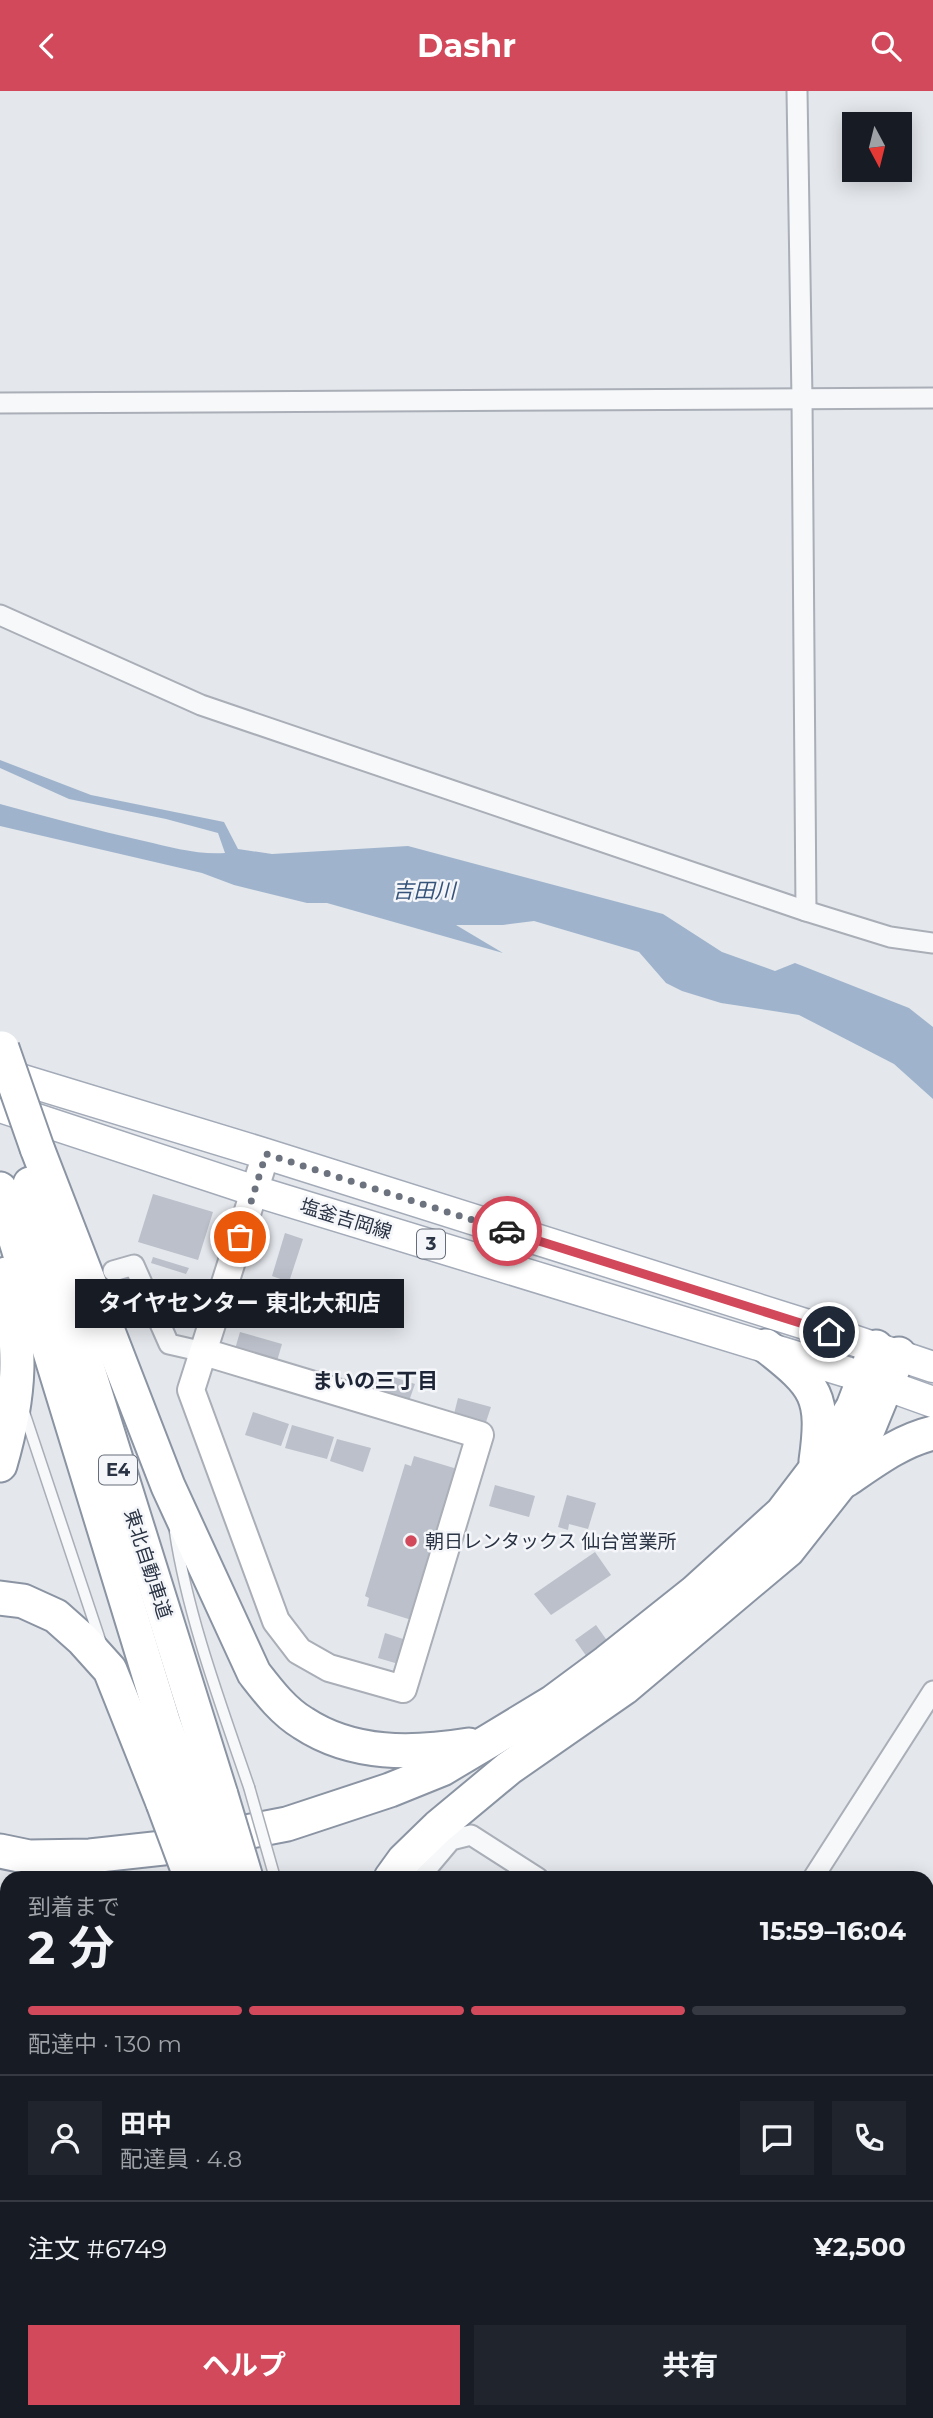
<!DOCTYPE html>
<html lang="ja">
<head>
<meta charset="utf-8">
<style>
	:root { --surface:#171b24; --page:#20242c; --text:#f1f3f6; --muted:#9ea1a6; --line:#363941; --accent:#d1495b }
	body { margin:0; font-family:Montserrat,"Noto Sans JP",sans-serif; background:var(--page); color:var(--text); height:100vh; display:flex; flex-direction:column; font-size:26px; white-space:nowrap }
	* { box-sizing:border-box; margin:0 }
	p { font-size:23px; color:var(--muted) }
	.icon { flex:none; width:38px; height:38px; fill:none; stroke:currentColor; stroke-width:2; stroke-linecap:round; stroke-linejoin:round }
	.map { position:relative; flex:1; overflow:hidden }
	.sheet { position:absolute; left:0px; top:1780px; width:934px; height:548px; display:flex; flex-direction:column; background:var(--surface); border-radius:21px 21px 0 0; box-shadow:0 4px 18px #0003 }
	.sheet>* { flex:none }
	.needle { width:46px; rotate:173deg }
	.fabs { position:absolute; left:842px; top:21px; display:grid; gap:14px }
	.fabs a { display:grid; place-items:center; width:70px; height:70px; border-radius:0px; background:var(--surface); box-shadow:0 4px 18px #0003; font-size:35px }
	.pin { position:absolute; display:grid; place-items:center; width:60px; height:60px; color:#fff; margin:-30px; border:4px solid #fff; border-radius:50%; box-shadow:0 2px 7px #0007 }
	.courier { position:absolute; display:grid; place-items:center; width:70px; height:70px; margin:-35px; border:5px solid #d1495b; border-radius:50%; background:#fff; color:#222; box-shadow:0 2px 9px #0007 }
	.bubble { position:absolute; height:49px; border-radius:0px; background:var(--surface); box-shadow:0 4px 18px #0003; font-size:23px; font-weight:700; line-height:49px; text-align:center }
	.headline em { font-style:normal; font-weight:700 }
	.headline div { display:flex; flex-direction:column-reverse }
	.headline { display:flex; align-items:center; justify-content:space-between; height:119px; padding:0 28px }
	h1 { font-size:46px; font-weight:700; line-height:52px }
	.bar { display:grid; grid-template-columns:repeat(4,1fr); gap:10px 7px; align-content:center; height:84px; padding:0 28px }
	.bar i { height:9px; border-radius:5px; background:var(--line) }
	.bar .selected { background:var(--accent) }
	.bar p { grid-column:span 4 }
	.line { display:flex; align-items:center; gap:18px; padding:0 28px; border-top:2px solid var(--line) }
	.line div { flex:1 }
	.round { display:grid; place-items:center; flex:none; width:74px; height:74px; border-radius:0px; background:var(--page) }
	.primary-button { display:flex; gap:14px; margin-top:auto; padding:14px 28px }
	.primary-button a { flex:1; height:80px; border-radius:0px; background:var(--accent); color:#fff; font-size:28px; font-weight:700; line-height:80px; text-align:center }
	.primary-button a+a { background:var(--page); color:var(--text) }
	header { display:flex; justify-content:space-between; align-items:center; height:91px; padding:0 28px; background:var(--accent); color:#fff; font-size:32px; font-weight:700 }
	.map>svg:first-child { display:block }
	.water { fill:#9fb4cc }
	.building { fill:#bbc0ca }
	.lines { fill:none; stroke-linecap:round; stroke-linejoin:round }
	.lane-casing { stroke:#a9aeb7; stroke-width:13 }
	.street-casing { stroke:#a9aeb7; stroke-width:23 }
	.secondary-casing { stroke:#a9aeb7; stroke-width:30 }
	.primary-casing { stroke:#a3abb8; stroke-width:33 }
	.highway-casing { stroke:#8b94a3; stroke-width:37 }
	.path { stroke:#c2c5cb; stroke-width:3.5; stroke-dasharray:5 5; stroke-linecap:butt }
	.lane { stroke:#f7f8fa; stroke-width:10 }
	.street { stroke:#f7f8fa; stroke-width:19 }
	.secondary { stroke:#fff; stroke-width:26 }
	.primary { stroke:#fff; stroke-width:30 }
	.highway { stroke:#fff; stroke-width:33 }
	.lane-bridge-casing { stroke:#a9aeb7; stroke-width:13; stroke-linecap:butt }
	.highway-bridge-casing { stroke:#8b94a3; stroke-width:37; stroke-linecap:butt }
	.lane-bridge { stroke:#f7f8fa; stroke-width:10 }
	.highway-bridge { stroke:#fff; stroke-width:33 }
	.done { stroke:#6c737f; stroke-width:7; stroke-dasharray:0 12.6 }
	.route { stroke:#d1495b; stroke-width:9 }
	.poi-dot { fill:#d1495b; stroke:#f4f6f9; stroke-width:2.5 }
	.labels { text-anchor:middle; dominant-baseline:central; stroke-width:5; stroke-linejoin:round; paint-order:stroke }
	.shield { fill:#f4f6f9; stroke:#676e7b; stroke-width:2 }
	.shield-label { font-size:18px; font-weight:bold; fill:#2b3445 }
	.street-label { font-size:19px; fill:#2b3445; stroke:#f4f6f9 }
	.poi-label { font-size:19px; fill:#2b3445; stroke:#f4f6f9; text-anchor:start }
	.water-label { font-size:21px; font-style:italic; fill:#34527a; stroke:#f4f6f9 }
	.neighbourhood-label { font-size:21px; font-weight:bold; fill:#1d2536; stroke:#f4f6f9 }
</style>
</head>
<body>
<header><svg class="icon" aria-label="back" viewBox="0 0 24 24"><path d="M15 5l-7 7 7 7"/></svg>Dashr<svg class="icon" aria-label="search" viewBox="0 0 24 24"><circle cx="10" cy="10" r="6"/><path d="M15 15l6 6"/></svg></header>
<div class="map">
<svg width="933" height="2327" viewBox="0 0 933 2327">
	<rect width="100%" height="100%" fill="#e4e7ec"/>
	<g class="water">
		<path d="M0,669l91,35 133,27 14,27 34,5 136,-8 255,68 59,38 53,19 20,-8 114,45 24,19v72l-39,-35 -95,-49 -78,-12 -39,-12 -16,-8 -27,-31 -105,-31 -31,4h-47l47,28 -176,-50h-20l-73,-18 -32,-12 -202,-47v-22c48,13 95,26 144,37 26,6 54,14 81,12l-7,-20 -52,-14 -97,-20 -69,-31z"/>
		<polygon points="568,2321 668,2321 677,2327 578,2327"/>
	</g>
	<g class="building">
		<polygon points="153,1103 213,1121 198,1169 138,1151"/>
		<polygon points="285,1142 303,1148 289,1191 272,1185"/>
		<polygon points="153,1166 189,1177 186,1183 151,1172"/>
		<polygon points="240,1241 282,1253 277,1270 235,1258"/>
		<polygon points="378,1281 415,1293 409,1310 372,1298"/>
		<polygon points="458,1307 491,1316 486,1331 454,1323"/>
		<polygon points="253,1321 289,1333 281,1355 245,1344"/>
		<polygon points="292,1334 334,1346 327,1368 285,1357"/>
		<polygon points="337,1348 371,1357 363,1381 330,1370"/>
		<polygon points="414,1365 464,1380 418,1531 367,1515 369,1507 365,1505 405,1373 411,1375"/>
		<polygon points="495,1394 535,1405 529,1426 489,1415"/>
		<polygon points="567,1404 596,1412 588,1438 569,1433 568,1439 558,1436"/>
		<polygon points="595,1461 611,1484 551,1524 534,1503"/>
		<polygon points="596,1534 642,1599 621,1614 575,1549"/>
		<polygon points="385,1542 409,1550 402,1574 378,1567"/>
		<polygon points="933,1830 933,1927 928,1924 928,1839"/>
	</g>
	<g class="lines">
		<g class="lane-casing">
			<g id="lane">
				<polyline points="24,1321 101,1552"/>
				<path d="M175,1441c13,85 46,173 74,255"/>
			</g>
		</g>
		<g class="street-casing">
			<g id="street">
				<polyline points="797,0 802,308 806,820"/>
				<polyline points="0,312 933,307"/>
				<polyline points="0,524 201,614 806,820 890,846 933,852"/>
				<polyline points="113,1180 134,1174 169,1253 204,1261"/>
				<polyline points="419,1787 451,1749 471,1744 538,1787"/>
				<polyline points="813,1787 933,1600"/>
				<polyline points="0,1811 7,1813"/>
				<polyline points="928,2062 933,2065"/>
			</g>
		</g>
		<g class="secondary-casing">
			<g id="secondary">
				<polyline points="204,1261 480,1344 403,1598 329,1577 299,1560 276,1530 191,1299 266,1063"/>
				<polyline points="237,2327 276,2320"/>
			</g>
		</g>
		<g class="primary-casing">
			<g id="primary">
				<polyline points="0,982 266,1063 805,1233 933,1276"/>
				<polyline points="0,1016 255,1100 863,1286 933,1311"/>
			</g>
		</g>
		<g class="highway-casing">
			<g id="highway">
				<path d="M37,1057l131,338 86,187c14,18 29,38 49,50 50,33 110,31 166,22"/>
				<polyline points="30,1093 221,1704"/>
				<polyline points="0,1098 164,1633 192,1708"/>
				<path d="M766,1255c51,40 59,50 50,115"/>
				<path d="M0,1374c21,-72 22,-118 6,-191"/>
				<path d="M846,1389c28,-19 54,-39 87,-47"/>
				<polyline points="0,1507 23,1510 56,1525 83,1549 110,1579 163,1712"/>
				<polyline points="0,1760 29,1766 90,1765 163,1757 287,1733 390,1699 442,1678 489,1650 553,1611 607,1571 695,1501 782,1422 814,1380 853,1316 876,1256"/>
				<polyline points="391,1787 404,1769 438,1736 509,1677 624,1597 788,1459 840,1393 860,1358 899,1263"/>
				<polyline points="382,2320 384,2327"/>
				<polyline points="432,2320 434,2327"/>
			</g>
		</g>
		<polyline class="path" points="928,2231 933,2234"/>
		<use href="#lane" class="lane"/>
		<use href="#street" class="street"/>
		<use href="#secondary" class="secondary"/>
		<use href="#primary" class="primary"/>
		<use href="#highway" class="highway"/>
		<g class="lane-bridge-casing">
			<polyline id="lane-bridge" points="249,1696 275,1787"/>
		</g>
		<g class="highway-bridge-casing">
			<g id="highway-bridge">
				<polyline points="2,957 37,1057"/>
				<polyline points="221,1704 246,1787"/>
				<polyline points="192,1708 217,1787"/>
				<polyline points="163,1712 191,1787"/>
				<polyline points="413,2320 415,2327"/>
			</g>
		</g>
		<use href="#lane-bridge" class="lane-bridge"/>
		<use href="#highway-bridge" class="highway-bridge"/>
	</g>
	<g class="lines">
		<polyline class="done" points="240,1146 266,1063 507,1140"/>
		<polyline class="route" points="507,1140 829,1241"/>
	</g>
	<circle class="poi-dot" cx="411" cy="1450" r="7"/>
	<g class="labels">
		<g class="shield">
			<rect x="417" y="1138.5" width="28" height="29" rx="5"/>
			<rect x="99" y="1364.5" width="38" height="29" rx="5"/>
		</g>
		<g class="shield-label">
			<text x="431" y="1153">3</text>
			<text x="118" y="1379">E4</text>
		</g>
		<g class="street-label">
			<text transform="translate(346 1128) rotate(17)">塩釜吉岡線</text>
			<text transform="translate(148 1473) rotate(72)">東北自動車道</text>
		</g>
		<g class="poi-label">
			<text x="425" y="1450">朝日レンタックス 仙台営業所</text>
		</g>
		<g class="water-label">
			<text x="424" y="799">吉田川</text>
		</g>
		<g class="neighbourhood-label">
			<text x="375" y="1289">まいの三丁目</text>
		</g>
	</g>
</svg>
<div class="fabs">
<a><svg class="needle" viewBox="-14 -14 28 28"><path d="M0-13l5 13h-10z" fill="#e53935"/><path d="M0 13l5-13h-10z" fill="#9ea1a6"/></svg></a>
</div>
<div class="pin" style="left:240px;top:1146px;background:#ea580c"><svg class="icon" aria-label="bag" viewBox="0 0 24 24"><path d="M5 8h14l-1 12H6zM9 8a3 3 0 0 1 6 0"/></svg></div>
<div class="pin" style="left:829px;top:1241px;background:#1f2937"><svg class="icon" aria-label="home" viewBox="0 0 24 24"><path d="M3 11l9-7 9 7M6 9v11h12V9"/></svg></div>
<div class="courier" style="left:507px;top:1140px"><svg class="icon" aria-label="car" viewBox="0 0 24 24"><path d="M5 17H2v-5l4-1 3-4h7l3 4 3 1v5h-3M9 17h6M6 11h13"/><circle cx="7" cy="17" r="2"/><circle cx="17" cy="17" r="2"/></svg></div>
<div class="bubble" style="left:75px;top:1188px;width:329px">タイヤセンター 東北大和店</div>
<section class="sheet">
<div class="headline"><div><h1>2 分</h1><p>到着まで</p></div><em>15:59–16:04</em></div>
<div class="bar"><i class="selected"></i><i class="selected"></i><i class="selected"></i><i></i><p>配達中 · 130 m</p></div>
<div class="line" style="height:126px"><a class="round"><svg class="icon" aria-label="person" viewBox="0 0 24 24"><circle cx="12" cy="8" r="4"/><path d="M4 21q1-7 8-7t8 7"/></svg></a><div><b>田中</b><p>配達員 · 4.8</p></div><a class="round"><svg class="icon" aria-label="chat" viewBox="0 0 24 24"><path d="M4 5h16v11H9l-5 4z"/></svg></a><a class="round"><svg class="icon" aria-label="phone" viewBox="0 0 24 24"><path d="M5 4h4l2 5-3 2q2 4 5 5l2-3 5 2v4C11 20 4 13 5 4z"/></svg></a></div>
<div class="line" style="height:91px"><div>注文 #6749</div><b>¥2,500</b></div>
<div class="primary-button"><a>ヘルプ</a><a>共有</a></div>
</section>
</div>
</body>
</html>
